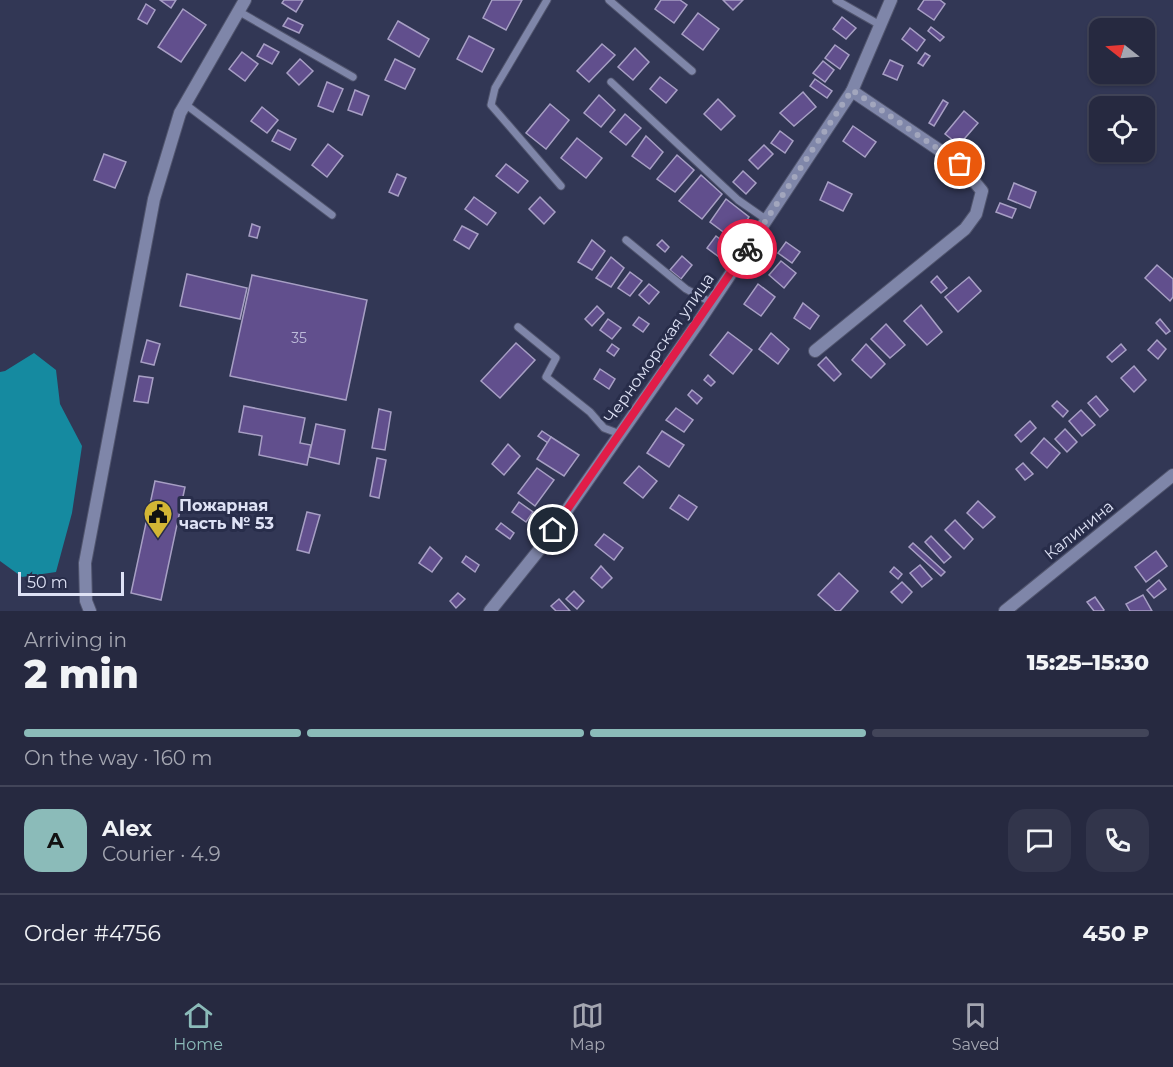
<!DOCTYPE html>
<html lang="en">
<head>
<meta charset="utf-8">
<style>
	:root { --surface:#262940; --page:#32354b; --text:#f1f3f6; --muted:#a4a6b1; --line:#424559; --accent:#8bbbb9 }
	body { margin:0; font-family:Montserrat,sans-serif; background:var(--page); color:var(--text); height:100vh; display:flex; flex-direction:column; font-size:22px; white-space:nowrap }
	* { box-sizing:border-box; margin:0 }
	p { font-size:20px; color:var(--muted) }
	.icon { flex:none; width:33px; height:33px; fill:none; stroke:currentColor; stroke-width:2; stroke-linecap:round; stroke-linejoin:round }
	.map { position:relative; height:611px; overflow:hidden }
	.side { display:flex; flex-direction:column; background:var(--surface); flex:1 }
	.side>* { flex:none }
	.needle { width:39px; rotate:287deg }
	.tools { position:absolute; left:1089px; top:18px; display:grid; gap:12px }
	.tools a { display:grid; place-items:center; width:66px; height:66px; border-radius:12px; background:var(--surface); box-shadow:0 2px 4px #0004,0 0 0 2px var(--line); font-size:30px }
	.scale { position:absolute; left:18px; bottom:15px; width:106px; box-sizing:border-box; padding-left:6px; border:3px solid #dee2f5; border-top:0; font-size:16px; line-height:21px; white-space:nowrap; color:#dee2f5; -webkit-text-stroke:4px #282d4a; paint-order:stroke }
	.pin { position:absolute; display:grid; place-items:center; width:51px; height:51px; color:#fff; margin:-26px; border:3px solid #fff; border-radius:50%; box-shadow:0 2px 6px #0007 }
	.courier { position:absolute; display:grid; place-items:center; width:60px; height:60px; margin:-30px; border:4px solid #e11d48; border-radius:50%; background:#fff; color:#222; box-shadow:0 2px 8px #0007 }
	.overview em { font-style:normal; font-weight:800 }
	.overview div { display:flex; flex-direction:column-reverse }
	.overview { display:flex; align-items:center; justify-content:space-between; height:102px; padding:0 24px }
	h1 { font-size:39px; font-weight:800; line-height:45px }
	.bar { display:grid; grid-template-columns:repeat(4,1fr); gap:9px 6px; align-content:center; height:72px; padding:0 24px }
	.bar i { height:8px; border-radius:4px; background:var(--line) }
	.bar .selected { background:var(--accent) }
	.bar p { grid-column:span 4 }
	.line { display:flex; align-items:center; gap:15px; padding:0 24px; border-top:2px solid var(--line) }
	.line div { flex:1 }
	.round { display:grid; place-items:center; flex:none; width:63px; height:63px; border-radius:18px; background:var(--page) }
	.tab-bar { display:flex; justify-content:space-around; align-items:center; height:84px; border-top:2px solid var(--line); background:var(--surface); font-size:16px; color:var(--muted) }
	.tab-bar a { display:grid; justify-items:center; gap:3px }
	.tab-bar .selected { color:var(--accent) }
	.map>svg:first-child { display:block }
	.water { fill:#158aa0 }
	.building { fill:#614f8d; stroke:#a79fc4; stroke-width:1.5 }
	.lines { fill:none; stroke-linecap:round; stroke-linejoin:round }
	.service-casing { stroke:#51556e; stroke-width:9 }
	.minor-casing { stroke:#51556e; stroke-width:14 }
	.tertiary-casing { stroke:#51556e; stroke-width:14 }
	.service { stroke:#7f86a9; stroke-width:7 }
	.minor { stroke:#7f86a9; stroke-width:12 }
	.tertiary { stroke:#7f86a9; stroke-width:12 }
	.done { stroke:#a2a6bd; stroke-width:6; stroke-dasharray:0 10.8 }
	.route { stroke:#e11d48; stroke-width:8 }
	.labels { text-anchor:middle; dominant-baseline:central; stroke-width:6; stroke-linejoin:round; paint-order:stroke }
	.number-label { font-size:14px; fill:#bfbddb }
	.street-label { font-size:16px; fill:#dee2f5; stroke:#282d4a }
	.poi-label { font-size:16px; font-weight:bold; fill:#dee2f5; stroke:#282d4a; text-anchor:start }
</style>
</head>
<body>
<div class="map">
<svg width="1173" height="611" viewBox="0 0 1173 611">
	<rect width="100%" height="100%" fill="#323755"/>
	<polygon class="water" points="34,353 56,370 60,404 82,446 72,513 56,572 22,577 0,561 0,372 5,371"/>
	<g class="building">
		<polygon points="160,0 176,0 171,8"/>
		<polygon points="284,0 303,0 296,12 282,3"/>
		<polygon points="492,0 522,0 506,30 483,18"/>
		<polygon points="661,0 680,0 687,5 674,23 655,9"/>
		<polygon points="723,0 743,0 733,10"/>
		<polygon points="924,0 940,0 945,4 934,20 918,9"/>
		<polygon points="146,4 155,10 147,24 138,19"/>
		<polygon points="183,9 206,25 181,62 158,47"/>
		<polygon points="698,13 719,29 703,50 682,34"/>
		<polygon points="842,17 856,28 846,39 833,29"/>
		<polygon points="288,18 303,25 299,33 283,26"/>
		<polygon points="398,21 429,39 419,57 388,39"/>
		<polygon points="931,27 944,37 940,41 928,31"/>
		<polygon points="910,28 925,40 917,51 902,39"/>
		<polygon points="469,36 494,49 482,72 457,59"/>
		<polygon points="264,44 279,52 272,64 257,56"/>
		<polygon points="602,44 615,55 589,82 577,71"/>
		<polygon points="835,45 849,55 840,69 825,58"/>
		<polygon points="635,48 649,62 633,80 618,67"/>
		<polygon points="242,52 258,64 245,81 229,69"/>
		<polygon points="925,53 930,56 923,66 918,63"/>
		<polygon points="300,59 313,71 299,85 287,73"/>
		<polygon points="395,59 415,69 405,89 385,80"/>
		<polygon points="890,60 903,66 897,80 883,74"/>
		<polygon points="823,61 834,70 825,82 813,73"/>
		<polygon points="660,77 677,90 666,103 650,89"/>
		<polygon points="815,79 832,91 827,98 810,86"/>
		<polygon points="327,82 343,89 333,112 318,106"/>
		<polygon points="355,90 369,96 362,115 348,110"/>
		<polygon points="803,92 816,107 794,126 780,113"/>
		<polygon points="599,95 615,110 601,127 584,113"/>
		<polygon points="718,99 735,116 721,130 704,114"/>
		<polygon points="943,100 948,103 934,126 929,123"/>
		<polygon points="550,104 569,120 546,149 526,133"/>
		<polygon points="262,107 278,120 267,133 251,121"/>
		<polygon points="964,111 978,123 959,145 945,134"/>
		<polygon points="625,114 641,128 626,145 610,132"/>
		<polygon points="853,126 876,142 865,157 843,141"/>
		<polygon points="278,130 296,139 290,150 272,141"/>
		<polygon points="780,131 793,141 785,153 771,143"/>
		<polygon points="646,136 663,152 650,169 632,156"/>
		<polygon points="577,138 602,158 586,178 561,158"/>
		<polygon points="328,144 343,156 327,177 312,165"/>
		<polygon points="764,145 773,154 758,169 749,160"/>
		<polygon points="104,154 126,162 115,188 94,180"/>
		<polygon points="677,155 694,170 675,192 657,179"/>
		<polygon points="506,164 528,181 518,193 496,176"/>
		<polygon points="743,171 756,183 746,194 733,182"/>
		<polygon points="397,174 406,178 398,196 389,192"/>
		<polygon points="701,175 722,194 702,219 679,201"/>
		<polygon points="828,182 852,194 843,211 820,200"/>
		<polygon points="1014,183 1036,192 1030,208 1008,199"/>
		<polygon points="474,197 496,213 487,225 465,209"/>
		<polygon points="540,197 555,212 544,224 529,209"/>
		<polygon points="726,199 749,217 734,240 710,222"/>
		<polygon points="1000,203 1016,209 1012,218 996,212"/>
		<polygon points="252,224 260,227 257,238 249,236"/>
		<polygon points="462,226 478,234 469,249 454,240"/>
		<polygon points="716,236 728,245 719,257 707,248"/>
		<polygon points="592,240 605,251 592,270 578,262"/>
		<polygon points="662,240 669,247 665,252 657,245"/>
		<polygon points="786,242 800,252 792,263 778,253"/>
		<polygon points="682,256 692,265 681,279 670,270"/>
		<polygon points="611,257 624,268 611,287 596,278"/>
		<polygon points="781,261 796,273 784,288 769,275"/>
		<polygon points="1157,265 1173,279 1173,297 1170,301 1145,278"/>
		<polygon points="630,272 642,281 630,296 618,288"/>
		<polygon points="187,274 247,288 240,319 180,306"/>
		<polygon points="252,275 367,300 346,400 230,376"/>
		<polygon points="937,276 947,288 941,293 931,282"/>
		<polygon points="969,277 981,291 958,312 945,297"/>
		<polygon points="649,284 659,292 649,304 639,295"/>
		<polygon points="758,284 775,297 761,316 744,304"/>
		<polygon points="803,303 819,316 810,329 794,318"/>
		<polygon points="921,305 942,332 927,345 904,321"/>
		<polygon points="597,306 604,313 592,326 585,319"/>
		<polygon points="639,317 649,324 643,332 633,325"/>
		<polygon points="608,319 621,328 612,339 600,330"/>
		<polygon points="1160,319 1170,331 1166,334 1156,323"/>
		<polygon points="886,324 905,345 890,358 871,339"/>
		<polygon points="728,332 752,350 733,374 710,355"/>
		<polygon points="771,333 789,349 778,364 759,349"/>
		<polygon points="147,340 160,344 154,365 141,362"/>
		<polygon points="1157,340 1166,349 1158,359 1148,350"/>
		<polygon points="516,343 535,360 500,398 481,381"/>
		<polygon points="612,344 619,349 614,356 607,351"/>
		<polygon points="866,344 885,364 871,378 852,360"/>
		<polygon points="1121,344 1126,350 1112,362 1107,357"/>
		<polygon points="826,357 841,374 834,381 818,365"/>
		<polygon points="1134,366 1146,380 1134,392 1121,378"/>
		<polygon points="600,369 615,379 609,389 594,379"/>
		<polygon points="708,375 715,382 711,386 704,380"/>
		<polygon points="139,376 153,378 148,403 134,401"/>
		<polygon points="692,390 702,398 697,404 688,395"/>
		<polygon points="1096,396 1108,410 1100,417 1088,403"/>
		<polygon points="1057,401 1068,411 1063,417 1052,406"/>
		<polygon points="244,406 305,418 300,443 311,445 307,465 259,455 262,436 239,432"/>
		<polygon points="676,408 693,420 684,432 666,420"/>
		<polygon points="379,409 391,412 385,450 372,448"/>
		<polygon points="1081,410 1095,425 1082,436 1069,421"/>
		<polygon points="1030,421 1036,428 1021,442 1015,435"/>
		<polygon points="316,424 345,430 339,464 309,457"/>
		<polygon points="1065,429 1077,442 1067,452 1055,439"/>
		<polygon points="542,431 551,437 548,443 538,436"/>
		<polygon points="662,431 684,445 669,467 647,453"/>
		<polygon points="551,437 579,455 564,476 537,459"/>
		<polygon points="1044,438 1060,453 1047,468 1031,453"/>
		<polygon points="508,444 520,456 504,475 492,464"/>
		<polygon points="377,458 386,460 379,498 370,496"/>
		<polygon points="1023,463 1033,474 1025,480 1016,469"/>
		<polygon points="639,466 657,481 643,498 624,483"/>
		<polygon points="537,468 554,480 535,506 518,493"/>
		<polygon points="155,481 185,487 161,600 131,593"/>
		<polygon points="679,495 697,507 688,520 670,508"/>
		<polygon points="978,501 995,517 983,528 967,513"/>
		<polygon points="519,502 533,512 526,522 512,512"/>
		<polygon points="307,512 320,515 309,553 297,550"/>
		<polygon points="955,520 973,539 964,549 945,530"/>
		<polygon points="501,523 514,533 510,539 496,529"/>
		<polygon points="604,534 623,548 614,560 595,545"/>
		<polygon points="931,536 951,557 944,563 925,542"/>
		<polygon points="913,543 945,572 941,576 909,547"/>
		<polygon points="430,547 442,558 432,572 419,563"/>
		<polygon points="1156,551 1167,566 1146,582 1135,567"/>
		<polygon points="466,556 479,565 475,572 462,562"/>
		<polygon points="920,565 932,579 922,587 910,573"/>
		<polygon points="601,566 612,578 602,588 591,578"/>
		<polygon points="894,567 902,574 898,579 890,572"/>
		<polygon points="839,573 858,591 840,611 836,611 818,595"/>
		<polygon points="1159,580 1166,589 1154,598 1147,590"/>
		<polygon points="902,582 912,592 902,603 891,592"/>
		<polygon points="574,591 584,601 577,609 566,599"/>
		<polygon points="458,593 465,599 456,608 450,601"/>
		<polygon points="1143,595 1152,611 1130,611 1126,604"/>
		<polygon points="1095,597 1104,610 1103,611 1094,611 1087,602"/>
		<polygon points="559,599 570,611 556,611 551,606"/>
	</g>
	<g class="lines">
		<g class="service-casing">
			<g id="service">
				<polyline points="547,0 495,88 491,105 561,186"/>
				<polyline points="609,0 692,71"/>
				<polyline points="836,0 880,25"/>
				<polyline points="238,11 353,77"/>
				<polyline points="611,82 738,200 767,220"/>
				<polyline points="185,104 332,215"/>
				<polyline points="626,240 686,289 712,303"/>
				<polyline points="518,327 556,358 546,377 590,412 604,428 620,434"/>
			</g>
		</g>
		<g class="minor-casing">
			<g id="minor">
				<polyline points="815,351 965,229 976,214 982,191 960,164 852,91"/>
				<polyline points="90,611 86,601 85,563 154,199 180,113 245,0"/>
				<polyline points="490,611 539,550 700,320 852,91 891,0"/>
			</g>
		</g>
		<g class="tertiary-casing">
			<polyline id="tertiary" points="1005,611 1173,475"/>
		</g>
		<use href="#service" class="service"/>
		<use href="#minor" class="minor"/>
		<use href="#tertiary" class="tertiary"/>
	</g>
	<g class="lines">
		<polyline class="done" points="747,249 852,90 960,164"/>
		<polyline class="route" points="553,530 747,249"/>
	</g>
	<defs>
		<g id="civic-pin" transform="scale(1.5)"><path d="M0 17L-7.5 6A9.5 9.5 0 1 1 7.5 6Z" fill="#d3b635" stroke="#282d4a"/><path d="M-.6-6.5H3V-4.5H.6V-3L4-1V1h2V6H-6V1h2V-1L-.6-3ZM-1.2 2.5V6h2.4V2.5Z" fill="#111"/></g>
	</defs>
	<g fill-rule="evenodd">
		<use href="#civic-pin" x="158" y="514"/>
	</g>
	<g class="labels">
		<g class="number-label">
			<text x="299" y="338">35</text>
		</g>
		<g class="street-label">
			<text transform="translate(659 348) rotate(-55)">Черноморская улица</text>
			<text transform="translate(1079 530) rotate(-39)">Калинина</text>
		</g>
		<g class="poi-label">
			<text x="179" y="505">Пожарная<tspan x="179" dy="18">часть № 53</tspan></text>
		</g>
	</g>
</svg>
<div class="tools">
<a><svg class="needle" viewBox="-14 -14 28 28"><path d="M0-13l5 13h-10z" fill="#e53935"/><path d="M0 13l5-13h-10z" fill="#a4a6b1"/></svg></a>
<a><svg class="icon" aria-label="locate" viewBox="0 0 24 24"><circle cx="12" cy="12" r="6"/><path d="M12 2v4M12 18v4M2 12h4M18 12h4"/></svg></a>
</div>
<div class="scale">50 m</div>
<div class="pin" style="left:960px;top:164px;background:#ea580c"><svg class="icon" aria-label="bag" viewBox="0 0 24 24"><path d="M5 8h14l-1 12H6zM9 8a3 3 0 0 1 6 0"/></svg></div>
<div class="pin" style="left:553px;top:530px;background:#1f2937"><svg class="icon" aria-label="home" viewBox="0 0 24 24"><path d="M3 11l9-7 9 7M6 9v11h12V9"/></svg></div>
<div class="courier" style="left:747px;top:249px"><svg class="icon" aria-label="bike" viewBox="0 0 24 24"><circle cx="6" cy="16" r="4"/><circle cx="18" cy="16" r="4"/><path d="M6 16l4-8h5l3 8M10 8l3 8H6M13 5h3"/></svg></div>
</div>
<section class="side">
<div class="overview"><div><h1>2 min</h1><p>Arriving in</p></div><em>15:25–15:30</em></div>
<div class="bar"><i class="selected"></i><i class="selected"></i><i class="selected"></i><i></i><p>On the way · 160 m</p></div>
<div class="line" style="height:108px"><b class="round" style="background:var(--accent);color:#111">A</b><div><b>Alex</b><p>Courier · 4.9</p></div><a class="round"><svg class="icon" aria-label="chat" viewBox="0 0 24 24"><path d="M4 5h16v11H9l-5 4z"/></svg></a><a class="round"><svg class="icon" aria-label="phone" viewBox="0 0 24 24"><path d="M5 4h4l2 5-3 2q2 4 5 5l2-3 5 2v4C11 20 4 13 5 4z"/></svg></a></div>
<div class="line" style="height:78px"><div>Order #4756</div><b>450 ₽</b></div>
</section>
<nav class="tab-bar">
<a class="selected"><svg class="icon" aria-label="home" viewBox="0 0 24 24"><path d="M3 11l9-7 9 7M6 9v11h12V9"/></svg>Home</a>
<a><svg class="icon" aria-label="map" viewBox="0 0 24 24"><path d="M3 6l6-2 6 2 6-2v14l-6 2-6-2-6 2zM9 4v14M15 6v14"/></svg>Map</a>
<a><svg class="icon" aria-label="saved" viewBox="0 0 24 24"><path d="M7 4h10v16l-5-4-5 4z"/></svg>Saved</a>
</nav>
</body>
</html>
